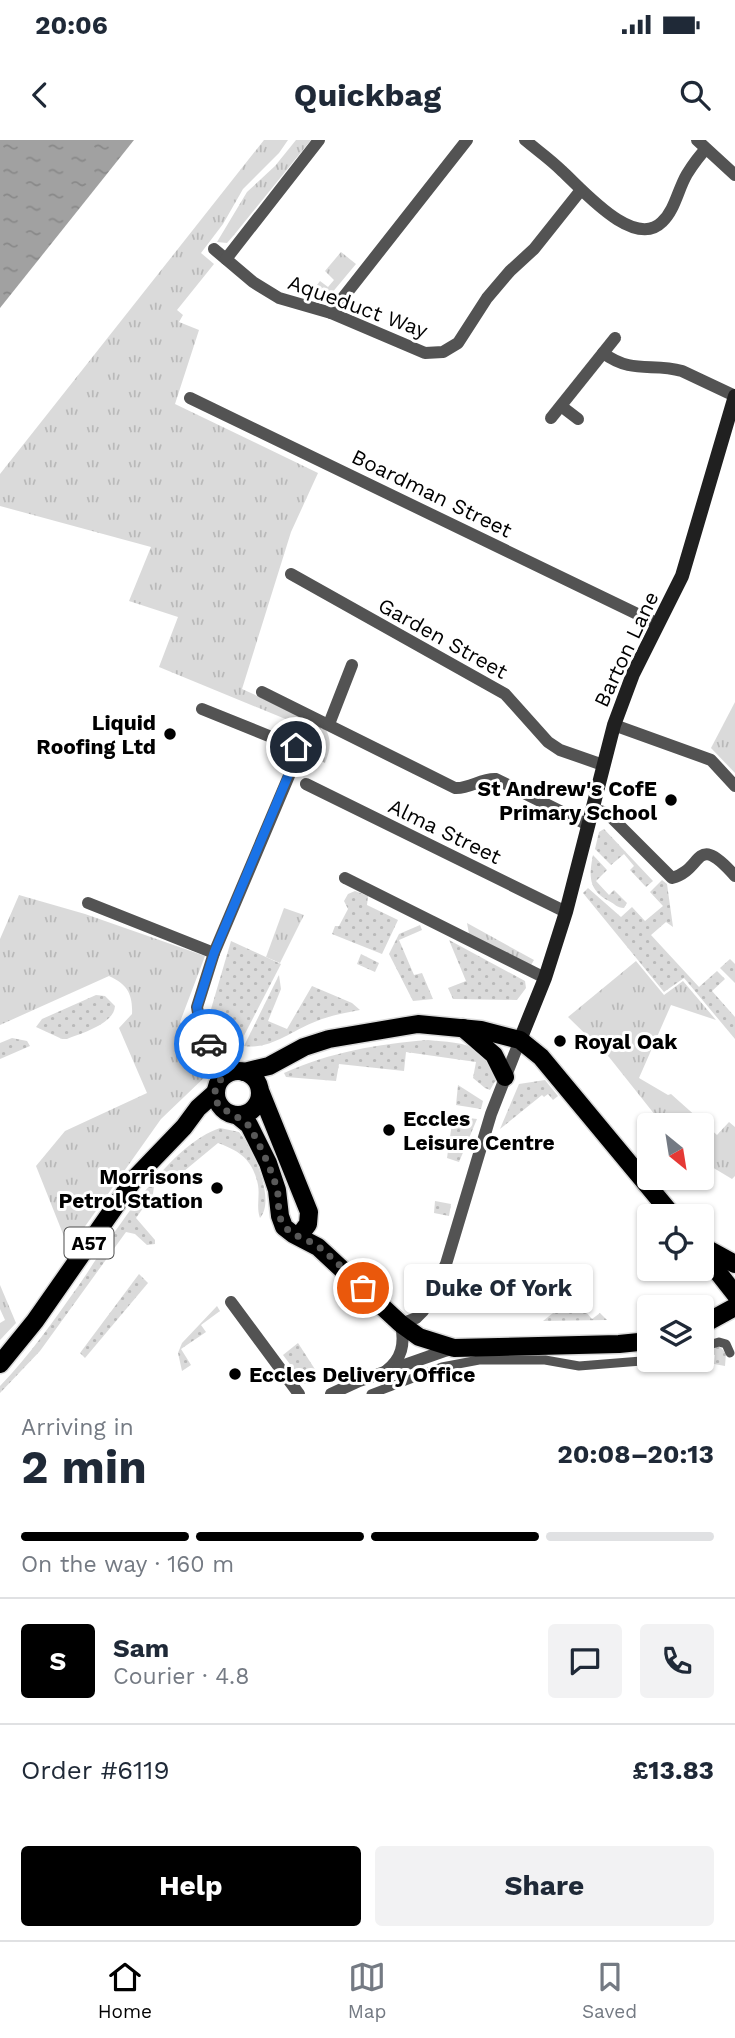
<!DOCTYPE html>
<html lang="en">
<head>
<meta charset="utf-8">
<style>
	:root { --surface:#fff; --page:#f2f2f3; --text:#1f2937; --muted:#747a83; --line:#e0e1e3; --accent:#000 }
	body { margin:0; font-family:"Work Sans",sans-serif; background:var(--page); color:var(--text); height:100vh; display:flex; flex-direction:column; font-size:26px; white-space:nowrap }
	* { box-sizing:border-box; margin:0 }
	p { font-size:23px; color:var(--muted) }
	.icon { flex:none; width:38px; height:38px; fill:none; stroke:currentColor; stroke-width:2; stroke-linecap:round; stroke-linejoin:round }
	.map { position:relative; height:1254px; overflow:hidden }
	.drawer { display:flex; flex-direction:column; background:var(--surface); flex:1 }
	.drawer>* { flex:none }
	.needle { width:46px; rotate:150deg }
	.tools { position:absolute; left:637px; top:973px; display:grid; gap:14px }
	.tools a { display:grid; place-items:center; width:77px; height:77px; border-radius:7px; background:var(--surface); box-shadow:0 2px 5px #0004; font-size:35px }
	.pin { position:absolute; display:grid; place-items:center; width:60px; height:60px; color:#fff; margin:-30px; border:4px solid #fff; border-radius:50%; box-shadow:0 2px 7px #0007 }
	.courier { position:absolute; display:grid; place-items:center; width:70px; height:70px; margin:-35px; border:5px solid #1a73e8; border-radius:50%; background:#fff; color:#222; box-shadow:0 2px 9px #0007 }
	.bubble { position:absolute; height:49px; border-radius:7px; background:var(--surface); box-shadow:0 2px 5px #0004; font-size:23px; font-weight:700; line-height:49px; text-align:center }
	.headline em { font-style:normal; font-weight:700 }
	.headline div { display:flex; flex-direction:column-reverse }
	.headline { display:flex; align-items:center; justify-content:space-between; height:119px; padding:0 21px }
	h1 { font-size:46px; font-weight:700; line-height:52px }
	.bar { display:grid; grid-template-columns:repeat(4,1fr); gap:10px 7px; align-content:center; height:84px; padding:0 21px }
	.bar i { height:9px; border-radius:5px; background:var(--line) }
	.bar .on { background:var(--accent) }
	.bar p { grid-column:span 4 }
	.line { display:flex; align-items:center; gap:18px; padding:0 21px; border-top:2px solid var(--line) }
	.line div { flex:1 }
	.round { display:grid; place-items:center; flex:none; width:74px; height:74px; border-radius:7px; background:var(--page) }
	.cta { display:flex; gap:14px; margin-top:auto; padding:14px 21px }
	.cta a { flex:1; height:80px; border-radius:7px; background:var(--accent); color:#fff; font-size:28px; font-weight:700; line-height:80px; text-align:center }
	.cta a+a { background:var(--page); color:var(--text) }
	.status { display:flex; justify-content:space-between; align-items:center; height:49px; padding:0 35px; background:var(--surface); direction:ltr }
	.status svg { height:19px; fill:currentColor }
	header { display:flex; justify-content:space-between; align-items:center; height:91px; padding:0 21px; background:var(--surface); font-size:32px; font-weight:700 }
	.dock { display:flex; justify-content:space-around; align-items:center; height:98px; border-top:2px solid var(--line); background:var(--surface); font-size:19px; color:var(--muted) }
	.dock a { display:grid; justify-items:center; gap:4px }
	.dock .on { color:var(--accent) }
	.map>svg:first-child { display:block }
	.grass { fill:url(#grass-tufts) }
	.garden { fill:url(#garden-dots) }
	.water { fill:url(#water-ripples) }
	.lines { fill:none; stroke-linecap:round; stroke-linejoin:round }
	.primary-casing { stroke:#dbdbdb; stroke-width:21 }
	.pedestrian { stroke:#535353; stroke-width:9 }
	.minor { stroke:#535353; stroke-width:12 }
	.secondary { stroke:#202020; stroke-width:14 }
	.primary { stroke:#000; stroke-width:18 }
	.done { stroke:#595959; stroke-width:7; stroke-dasharray:0 12.6 }
	.route { stroke:#1a73e8; stroke-width:9 }
	.poi-dot { fill:#000; stroke:#fff; stroke-width:2.5 }
	.labels { text-anchor:middle; dominant-baseline:central; stroke-width:6; stroke-linejoin:round; paint-order:stroke }
	.shield { fill:#fff; stroke:#4c4c4c; stroke-width:2 }
	.shield-label { font-size:19px; font-weight:bold; fill:#000 }
	.street-label { font-size:21px; fill:#000; stroke:#fff }
	.poi-label { font-size:21px; font-weight:bold; fill:#000; stroke:#fff; text-anchor:end }
</style>
</head>
<body>
<div class="status"><b>20:06</b><svg viewBox="0 0 49 12"><path d="M0 12V9h3v3zM5 12V6h3v6zM10 12V3h3v9zM15 12V0h3v12zM26 1h20v11H26zM47 4h2v5h-2z"/></svg></div>
<header><svg class="icon" aria-label="back" viewBox="0 0 24 24"><path d="M15 5l-7 7 7 7"/></svg>Quickbag<svg class="icon" aria-label="search" viewBox="0 0 24 24"><circle cx="10" cy="10" r="6"/><path d="M15 15l6 6"/></svg></header>
<div class="map">
<svg width="735" height="1254" viewBox="0 0 735 1254">
	<defs>
		<pattern id="grass-tufts" width="24" height="20" patternUnits="userSpaceOnUse" patternTransform="scale(1.75)"><rect width="24" height="20" fill="#dadada"/><path d="M3 7l-1-3M5 7V3M7 7l1-3M15 17l-1-3M17 17v-4M19 17l1-3" fill="none" stroke="#b9b9b9"/></pattern>
		<pattern id="garden-dots" width="8" height="8" patternUnits="userSpaceOnUse" patternTransform="scale(1.75)"><rect width="8" height="8" fill="#dadada"/><path d="M2 2h.1M6 6h.1" fill="none" stroke="#b9b9b9" stroke-width="1.8" stroke-linecap="round"/></pattern>
		<pattern id="water-ripples" width="26" height="14" patternUnits="userSpaceOnUse" patternTransform="scale(1.75)"><rect width="26" height="14" fill="#a1a1a1"/><path d="M2 4q2-2 4 0t4 0M15 11q2-2 4 0t4 0" fill="none" stroke="#898989"/></pattern>
	</defs>
	<rect width="100%" height="100%" fill="#fff"/>
	<g class="grass">
		<path d="M264,0h24l-9,13 -36,36 -20,35 -22,29 13,11 -37,46 6,5 -4,7 20,8 -24,74 143,69 -27,59 -49,157 82,37c8,14 7,22 1,37l-19,-10 6,-23 -153,-63 19,-50 -49,-16 22,-54 -151,-41v-32z"/>
		<polygon points="296,0 311,0 234,95 227,103 217,102 247,52 275,26"/>
		<polygon points="341,112 356,124 326,160 311,157 319,147 317,145 320,141 328,147 334,140 325,131"/>
		<polygon points="735,562 735,633 711,608"/>
		<path d="M19,755l66,19 120,42 -25,66 29,51 -48,46 -92,130 -33,-83 29,-35 82,-38 -28,-65 13,-14c1,-20 -5,-30 -23,-38l-109,49v-86z"/>
		<polygon points="284,768 304,775 280,823 266,817"/>
		<polygon points="467,783 534,820 531,825 469,794"/>
		<polygon points="636,821 664,855 683,841 716,880 671,865 639,938 668,955 671,954 717,995 729,982 735,987 735,1036 732,1039 702,1021 702,985 663,985 609,917 568,877"/>
		<polygon points="0,1145 16,1183 0,1200 0,1183 5,1180 0,1169"/>
	</g>
	<g class="garden">
		<polygon points="604,689 653,741 646,747 630,730 634,726 624,714 611,725 595,709 599,692"/>
		<path d="M593,715l14,15 -11,11 13,14 5,-5 13,13 -3,5c-7,0 -9,-4 -15,-7 -21,-11 -20,-26 -16,-46z"/>
		<polygon points="662,740 667,744 673,787 666,782 651,795 699,847 717,831 725,839 712,851 735,877 735,899 684,838 664,852 583,753 588,748 621,777 632,767 645,781 663,766 650,752"/>
		<polygon points="355,751 368,756 367,765 398,780 382,814 332,794 335,786 339,786 348,769 344,761 348,754"/>
		<polygon points="420,785 422,790 399,800 414,835 422,833 433,859 413,861 389,814 399,794"/>
		<polygon points="449,800 525,841 526,848 517,860 453,859 448,848 466,841"/>
		<polygon points="231,801 281,824 235,913 213,886 209,876"/>
		<polygon points="361,814 379,823 375,832 357,824"/>
		<polygon points="730,819 735,824 735,843 720,828"/>
		<path d="M279,835l2,14 -13,32 19,8 25,-43 40,17 8,7c-17,3 -32,6 -48,13 -22,9 -43,27 -68,23z"/>
		<path d="M96,855l9,1 10,10c-1,18 -33,27 -48,33h-5l-26,-12 6,-8z"/>
		<polygon points="12,898 27,901 30,906 0,919 0,903"/>
		<path d="M428,900c39,4 50,1 69,38l-7,12 -5,-2 -12,-10 3,-16 -70,-10 -2,19 -65,-7 -3,17 -50,-4 -2,-4c47,-21 93,-29 144,-33z"/>
		<polygon points="545,940 558,956 553,960 548,954 544,957 542,955 500,989 519,944"/>
		<polygon points="458,945 483,961 481,969 456,965"/>
		<polygon points="453,976 477,979 459,1022 447,1018"/>
		<path d="M220,988l19,4c14,16 37,68 21,86 -4,-11 0,-22 -2,-33 -5,-25 -18,-34 -40,-42l-46,38 -6,-3 -8,2 -4,6 -1,8 -17,24 19,22v4l-8,1 -12,-11 -9,-2 -86,119 -40,42v-7c30,-31 54,-66 79,-101 31,-45 88,-140 141,-157z"/>
		<polygon points="435,1061 451,1064 449,1076 434,1073"/>
		<polygon points="139,1134 148,1143 85,1218 80,1213"/>
		<polygon points="573,1157 592,1179 600,1173 607,1180 543,1181"/>
		<polygon points="217,1166 220,1171 201,1185 206,1192 181,1209 191,1225 182,1231 178,1213 182,1203"/>
		<polygon points="298,1203 318,1234 305,1244 283,1215"/>
		<polygon points="718,1205 726,1213 725,1226 714,1224 715,1215 702,1213"/>
	</g>
	<polygon class="water" points="0,0 134,0 0,168"/>
	<g class="lines">
		<g class="primary-casing">
			<g id="primary">
				<polyline points="463,888 494,915 505,937"/>
				<circle cx="238" cy="953" r="22"/>
				<polyline points="244,932 269,926 304,907 329,899 418,884 481,890 520,900 541,917 673,1076"/>
				<polyline points="261,953 309,1072 308,1084 299,1096"/>
				<polyline points="238,976 249,985 268,1023 277,1050 280,1076 284,1087 293,1094 318,1107 401,1184 419,1197 454,1208 619,1204 649,1201"/>
				<polyline points="702,1106 735,1124"/>
				<polyline points="702,1112 735,1154"/>
				<polyline points="702,1185 735,1167"/>
				<polyline points="0,1224 35,1181 135,1038 184,987 198,968 216,952"/>
			</g>
		</g>
		<g class="pedestrian">
			<polyline points="702,1207 719,1202 726,1204 730,1213"/>
			<polyline points="371,1254 442,1227 479,1220 545,1220 579,1226 654,1220"/>
		</g>
		<g class="minor">
			<path d="M525,0c12,10 26,20 37,31 20,18 72,79 100,51 13,-12 16,-33 25,-48 5,-8 12,-18 19,-25"/>
			<polyline points="697,0 735,35"/>
			<polyline points="214,109 253,142 279,158 331,173 425,213 443,212 458,203 487,158 510,131 534,109 581,50"/>
			<polyline points="226,119 319,0"/>
			<polyline points="331,173 467,0"/>
			<path d="M603,213c30,22 49,9 79,18l53,25"/>
			<polyline points="190,258 658,484"/>
			<polyline points="561,266 578,279"/>
			<polyline points="551,278 615,198"/>
			<polyline points="291,434 505,554 548,602 560,610 603,625"/>
			<path d="M262,552l193,96c15,1 26,-10 41,-9l92,46"/>
			<polyline points="202,569 296,607 294,624 214,813 197,867 200,884 221,939"/>
			<polyline points="329,584 352,525"/>
			<polyline points="614,585 711,620 735,646"/>
			<polyline points="306,644 566,772"/>
			<path d="M593,669l14,4 65,65c32,-8 22,-48 63,-2"/>
			<polyline points="345,738 545,838"/>
			<polyline points="88,763 214,813"/>
			<polyline points="209,904 222,913 239,931"/>
			<polyline points="231,1162 299,1254"/>
			<path d="M386,1231c16,-12 19,-27 15,-47l15,-6 7,-7 23,-47 45,-150 29,-74"/>
			<polyline points="331,1254 359,1241 453,1208"/>
		</g>
		<polyline class="secondary" points="520,900 545,838 566,772 614,585 633,534 682,436 735,256"/>
		<use href="#primary" class="primary"/>
	</g>
	<g class="lines">
		<path class="done" d="M209,904l12,35c-22,32 20,32 30,50 10,19 20,39 26,60 3,12 -1,26 7,36 7,11 21,13 32,20 17,12 32,29 47,43"/>
		<polyline class="route" points="209,904 200,884 197,867 214,813 293,624 296,607"/>
	</g>
	<g class="poi-dot">
		<circle cx="170" cy="594" r="7"/>
		<circle cx="671" cy="660" r="7"/>
		<circle cx="560" cy="901" r="7"/>
		<circle cx="389" cy="990" r="7"/>
		<circle cx="217" cy="1048" r="7"/>
		<circle cx="235" cy="1234" r="7"/>
	</g>
	<g class="labels">
		<rect class="shield" x="64.5" y="1087.5" width="49" height="31" rx="5"/>
		<g class="shield-label">
			<text x="89" y="1103">A57</text>
		</g>
		<g class="street-label">
			<text transform="translate(358 166) rotate(20)">Aqueduct Way</text>
			<text transform="translate(432 353) rotate(26)">Boardman Street</text>
			<text transform="translate(443 498) rotate(29)">Garden Street</text>
			<text transform="translate(626 509) rotate(-65)">Barton Lane</text>
			<text transform="translate(445 691) rotate(26)">Alma Street</text>
		</g>
		<g class="poi-label">
			<text x="156" y="582">Liquid<tspan x="156" dy="24">Roofing Ltd</tspan></text>
			<text x="657" y="648">St Andrew's CofE<tspan x="657" dy="24">Primary School</tspan></text>
			<text x="574" y="901" text-anchor="start">Royal Oak</text>
			<text x="403" y="978" text-anchor="start">Eccles<tspan x="403" dy="24">Leisure Centre</tspan></text>
			<text x="203" y="1036">Morrisons<tspan x="203" dy="24">Petrol Station</tspan></text>
			<text x="249" y="1234" text-anchor="start">Eccles Delivery Office</text>
		</g>
	</g>
</svg>
<div class="tools">
<a><svg class="needle" viewBox="-14 -14 28 28"><path d="M0-13l5 13h-10z" fill="#e53935"/><path d="M0 13l5-13h-10z" fill="#747a83"/></svg></a>
<a><svg class="icon" aria-label="locate" viewBox="0 0 24 24"><circle cx="12" cy="12" r="6"/><path d="M12 2v4M12 18v4M2 12h4M18 12h4"/></svg></a>
<a><svg class="icon" aria-label="layers" viewBox="0 0 24 24"><path d="M12 4l9 5-9 5-9-5zM3 14l9 5 9-5"/></svg></a>
</div>
<div class="pin" style="left:363px;top:1148px;background:#ea580c"><svg class="icon" aria-label="bag" viewBox="0 0 24 24"><path d="M5 8h14l-1 12H6zM9 8a3 3 0 0 1 6 0"/></svg></div>
<div class="pin" style="left:296px;top:607px;background:#1f2937"><svg class="icon" aria-label="home" viewBox="0 0 24 24"><path d="M3 11l9-7 9 7M6 9v11h12V9"/></svg></div>
<div class="courier" style="left:209px;top:904px"><svg class="icon" aria-label="car" viewBox="0 0 24 24"><path d="M5 17H2v-5l4-1 3-4h7l3 4 3 1v5h-3M9 17h6M6 11h13"/><circle cx="7" cy="17" r="2"/><circle cx="17" cy="17" r="2"/></svg></div>
<div class="bubble" style="left:404px;top:1124px;width:189px">Duke Of York</div>
</div>
<section class="drawer">
<div class="headline"><div><h1>2 min</h1><p>Arriving in</p></div><em>20:08–20:13</em></div>
<div class="bar"><i class="on"></i><i class="on"></i><i class="on"></i><i></i><p>On the way · 160 m</p></div>
<div class="line" style="height:126px"><b class="round" style="background:var(--accent);color:#fff">S</b><div><b>Sam</b><p>Courier · 4.8</p></div><a class="round"><svg class="icon" aria-label="chat" viewBox="0 0 24 24"><path d="M4 5h16v11H9l-5 4z"/></svg></a><a class="round"><svg class="icon" aria-label="phone" viewBox="0 0 24 24"><path d="M5 4h4l2 5-3 2q2 4 5 5l2-3 5 2v4C11 20 4 13 5 4z"/></svg></a></div>
<div class="line" style="height:91px"><div>Order #6119</div><b>£13.83</b></div>
<div class="cta"><a>Help</a><a>Share</a></div>
</section>
<nav class="dock">
<a class="on"><svg class="icon" aria-label="home" viewBox="0 0 24 24"><path d="M3 11l9-7 9 7M6 9v11h12V9"/></svg>Home</a>
<a><svg class="icon" aria-label="map" viewBox="0 0 24 24"><path d="M3 6l6-2 6 2 6-2v14l-6 2-6-2-6 2zM9 4v14M15 6v14"/></svg>Map</a>
<a><svg class="icon" aria-label="saved" viewBox="0 0 24 24"><path d="M7 4h10v16l-5-4-5 4z"/></svg>Saved</a>
</nav>
</body>
</html>
